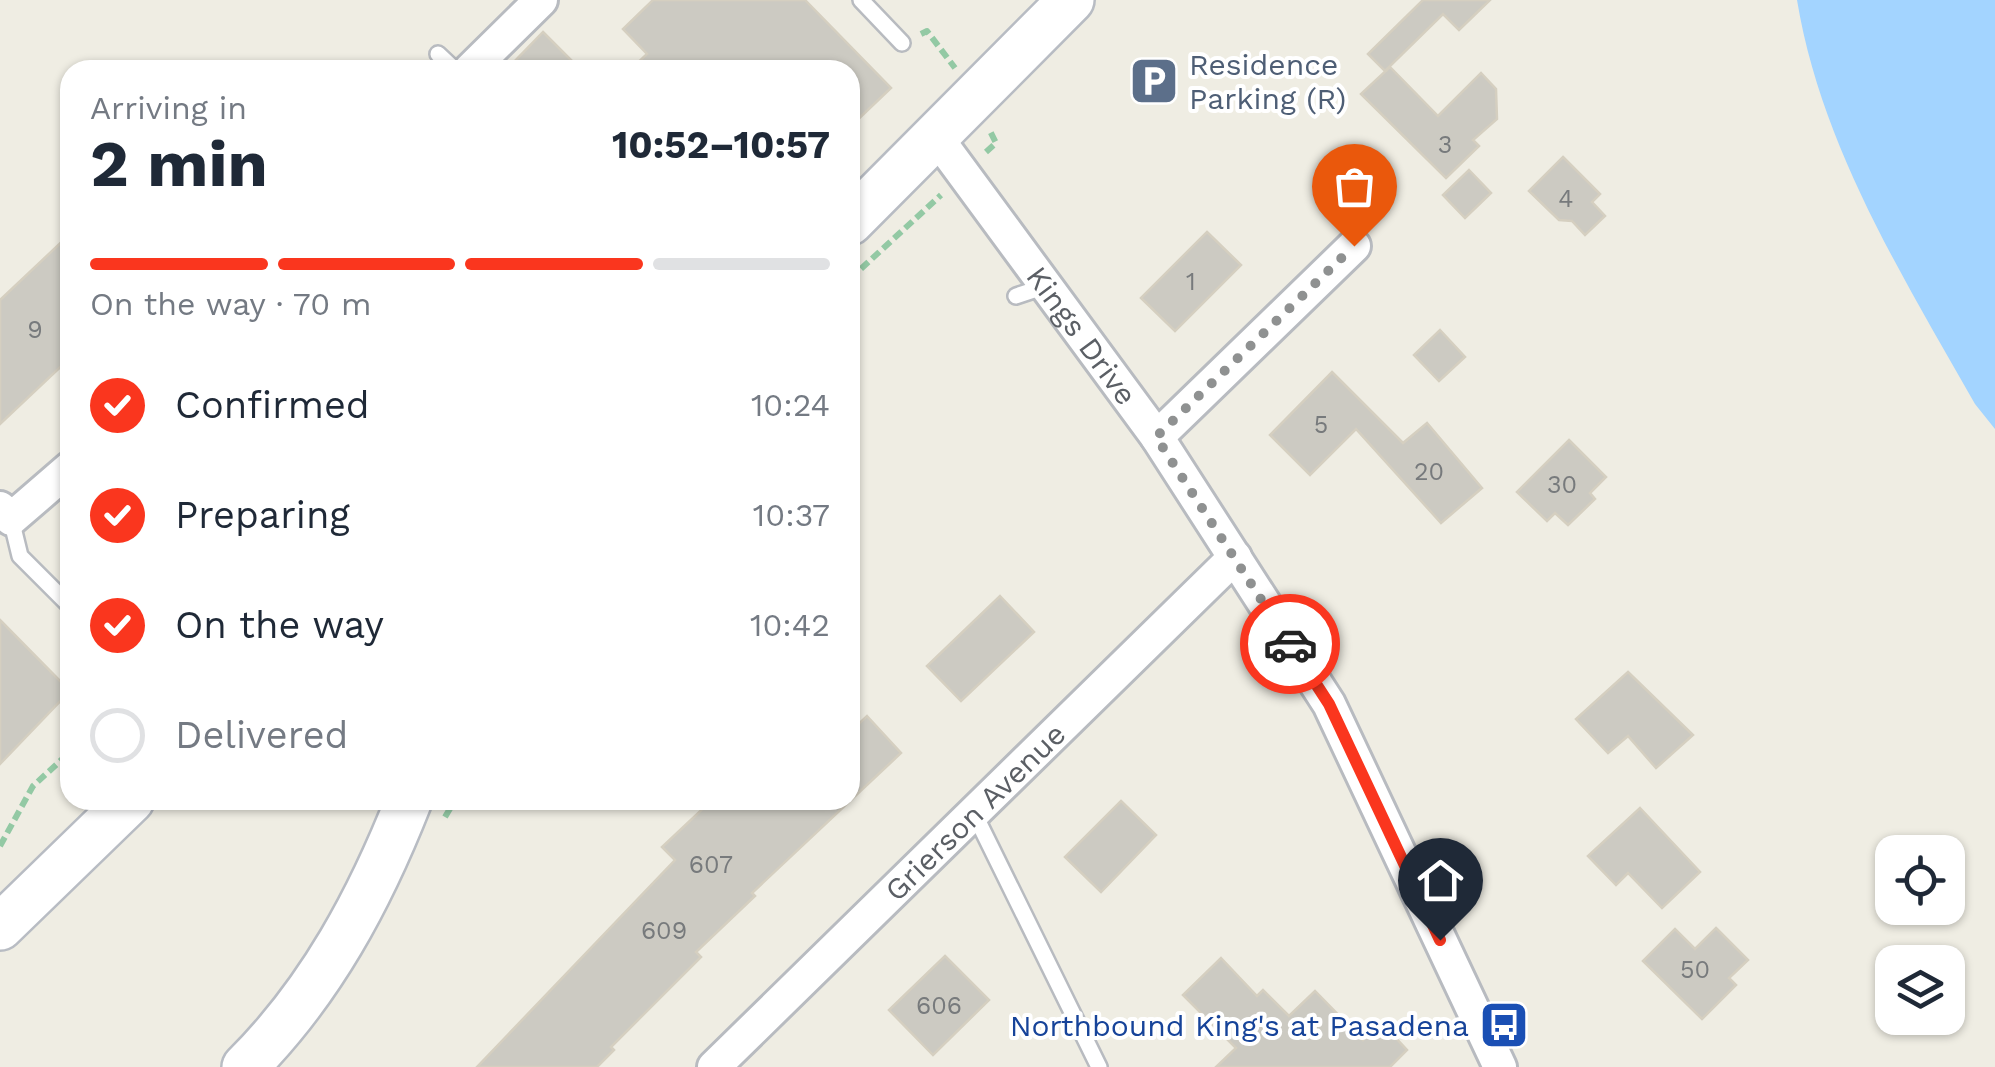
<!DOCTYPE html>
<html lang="en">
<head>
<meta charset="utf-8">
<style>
	:root { --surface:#fff; --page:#f6f6f7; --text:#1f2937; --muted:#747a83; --line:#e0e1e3; --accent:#fa361e }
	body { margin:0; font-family:"Work Sans",sans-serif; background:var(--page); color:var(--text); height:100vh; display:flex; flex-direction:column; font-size:38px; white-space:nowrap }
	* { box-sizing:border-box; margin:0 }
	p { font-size:32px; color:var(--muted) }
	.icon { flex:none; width:55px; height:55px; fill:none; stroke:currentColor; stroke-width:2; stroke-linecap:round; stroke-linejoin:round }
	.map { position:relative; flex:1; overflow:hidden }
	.panel { position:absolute; left:60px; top:60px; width:800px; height:750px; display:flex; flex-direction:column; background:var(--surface); border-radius:30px; box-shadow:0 2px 8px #0004 }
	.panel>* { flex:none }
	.buttons { position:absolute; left:1875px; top:835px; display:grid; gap:20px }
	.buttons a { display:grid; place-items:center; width:90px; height:90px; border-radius:20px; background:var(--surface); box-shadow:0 2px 8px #0004; font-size:50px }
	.pin { position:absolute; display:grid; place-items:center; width:85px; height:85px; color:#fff; margin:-102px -42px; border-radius:50% 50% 50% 0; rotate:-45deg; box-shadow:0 0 10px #0007 }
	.pin .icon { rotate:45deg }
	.courier { position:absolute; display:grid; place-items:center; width:100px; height:100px; margin:-50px; border:8px solid #fa361e; border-radius:50%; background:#fff; color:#222; box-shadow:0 2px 12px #0007 }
	.summary em { font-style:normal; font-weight:700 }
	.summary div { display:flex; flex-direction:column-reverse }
	.summary { display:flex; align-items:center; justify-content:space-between; height:170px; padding:0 30px }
	h1 { font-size:65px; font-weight:700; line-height:75px }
	.bar { display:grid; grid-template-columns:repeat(4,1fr); gap:15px 10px; align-content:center; height:120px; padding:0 30px }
	.bar i { height:12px; border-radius:8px; background:var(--line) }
	.bar .on { background:var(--accent) }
	.bar p { grid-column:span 4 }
	ol { padding:0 30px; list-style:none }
	li { display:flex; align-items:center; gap:30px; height:110px }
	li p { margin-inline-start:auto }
	li .icon { padding:10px; border-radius:50%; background:var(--accent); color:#fff; stroke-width:4 }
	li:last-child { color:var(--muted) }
	li i { width:55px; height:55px; border:5px solid var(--line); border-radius:50% }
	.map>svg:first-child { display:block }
	.water { fill:#a3d4ff }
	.building { fill:#cccac2; stroke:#d5cfc0; stroke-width:2.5 }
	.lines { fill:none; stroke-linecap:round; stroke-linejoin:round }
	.lane-casing { stroke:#b8bbc0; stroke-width:20 }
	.street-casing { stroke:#b8bbc0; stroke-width:38 }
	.secondary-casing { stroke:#b8bcc3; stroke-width:50 }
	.path { stroke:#93c9a4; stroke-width:6; stroke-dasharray:10 5; stroke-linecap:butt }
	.lane { stroke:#fff; stroke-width:15 }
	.street { stroke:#fff; stroke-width:32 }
	.secondary { stroke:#fff; stroke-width:45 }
	.done { stroke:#8f9191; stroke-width:10; stroke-dasharray:0 18 }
	.route { stroke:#fa361e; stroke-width:12 }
	.labels { text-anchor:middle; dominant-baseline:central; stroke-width:8; stroke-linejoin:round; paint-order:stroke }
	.number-label { font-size:25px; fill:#777a7c }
	.service-label { font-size:30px; fill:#4e5e75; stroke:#fff; text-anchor:start }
	.street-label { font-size:30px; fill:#5b5f65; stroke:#fff }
	.transit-label { font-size:30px; fill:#164399; stroke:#fff; text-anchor:end }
</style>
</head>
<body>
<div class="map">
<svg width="1995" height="1067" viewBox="0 0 1995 1067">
	<rect width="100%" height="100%" fill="#efede3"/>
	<path class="water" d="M1797,0h198v429l-20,-25c-72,-127 -154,-258 -178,-404z"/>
	<g class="building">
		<polygon points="653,0 805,0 891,88 850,127 850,70 630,70 647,54 623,29"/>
		<polygon points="1423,0 1490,0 1459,30 1443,14 1385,71 1368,54"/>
		<polygon points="543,32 581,70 506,70"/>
		<polygon points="1390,67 1438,116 1481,73 1496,89 1497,119 1473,140 1479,146 1446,178 1361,94"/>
		<polygon points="1563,157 1600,194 1592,202 1605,216 1585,235 1572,221 1559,220 1529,191"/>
		<polygon points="1469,170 1491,193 1465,218 1443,195"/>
		<polygon points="1207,232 1241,265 1175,331 1141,298"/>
		<polygon points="70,234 70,358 0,424 0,300"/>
		<polygon points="1440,330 1465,357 1439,381 1414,355"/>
		<polygon points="1332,372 1403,443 1427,423 1482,488 1441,523 1356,429 1310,475 1270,435"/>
		<polygon points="1569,440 1606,477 1590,493 1595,499 1568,525 1555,513 1547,521 1517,492"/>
		<polygon points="1000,596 1034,632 961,701 927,666"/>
		<polygon points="0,620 70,691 0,764"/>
		<polygon points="1628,672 1693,735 1656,768 1628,736 1608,753 1576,719"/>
		<polygon points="867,716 901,753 752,893 755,896 696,952 701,957 611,1047 614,1050 597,1067 477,1067 675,860 662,847 712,800 850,800 850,732"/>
		<polygon points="1121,801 1156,835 1101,892 1065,857"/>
		<polygon points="1640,808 1700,872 1662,908 1628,873 1616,885 1588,856"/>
		<polygon points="1716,928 1748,960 1729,978 1736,985 1702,1019 1643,961 1675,929 1695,949"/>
		<polygon points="945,956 989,1000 933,1055 889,1010"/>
		<polygon points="1221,958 1257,996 1263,990 1289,1016 1315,991 1363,1040 1382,1023 1407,1050 1390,1067 1216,1067 1236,1048 1183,995"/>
	</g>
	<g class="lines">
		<g class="lane-casing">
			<g id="lane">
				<polyline points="861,0 902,43"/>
				<polyline points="438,54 455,70"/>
				<polyline points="1016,296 1043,287"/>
				<polyline points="11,519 20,556 70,606"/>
				<polyline points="974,813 1099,1067"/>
			</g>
		</g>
		<g class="street-casing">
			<g id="street">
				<polyline points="470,70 541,0"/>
				<path id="s1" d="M937,138l220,299 172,267 171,363"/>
				<polyline points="1157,437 1354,246"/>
				<polyline points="0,508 11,519 70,468"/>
				<path id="s2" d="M714,1067l521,-510"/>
			</g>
		</g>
		<g class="secondary-casing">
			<g id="secondary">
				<polyline points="850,222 1071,0"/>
				<polyline points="0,927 131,800"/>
				<path d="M245,1067c76,-76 125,-168 164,-267"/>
			</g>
		</g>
		<g class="path">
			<polyline points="921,34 927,31 955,68"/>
			<polyline points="986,152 996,143 990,131"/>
			<polyline points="850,279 941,195"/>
			<polyline points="445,817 455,800"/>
			<polyline points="0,846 33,786 70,752"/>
		</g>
		<use href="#lane" class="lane"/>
		<use href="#street" class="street"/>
		<use href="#secondary" class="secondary"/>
	</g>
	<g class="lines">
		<polyline class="done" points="1290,644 1156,437 1354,246"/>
		<polyline class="route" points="1290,644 1329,704 1440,940"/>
	</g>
	<defs>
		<g id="parking-square" transform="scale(2.5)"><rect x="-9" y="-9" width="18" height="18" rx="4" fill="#5c6f8a" stroke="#fff"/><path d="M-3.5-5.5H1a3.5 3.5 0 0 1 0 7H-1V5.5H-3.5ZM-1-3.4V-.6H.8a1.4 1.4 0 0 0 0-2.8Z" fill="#fff"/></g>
		<g id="bus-square" transform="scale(2.5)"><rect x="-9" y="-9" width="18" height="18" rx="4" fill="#1a4fb4" stroke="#fff"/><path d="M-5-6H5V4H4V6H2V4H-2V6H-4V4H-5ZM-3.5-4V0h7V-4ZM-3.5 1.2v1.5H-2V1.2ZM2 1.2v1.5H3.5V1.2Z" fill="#fff"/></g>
	</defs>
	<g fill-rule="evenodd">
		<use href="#parking-square" x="1154" y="81"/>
		<use href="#bus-square" x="1504" y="1025"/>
	</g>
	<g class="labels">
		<g class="number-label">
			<text x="1445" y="144">3</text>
			<text x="1566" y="198">4</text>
			<text x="1191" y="281">1</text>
			<text x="35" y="329">9</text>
			<text x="1321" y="424">5</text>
			<text x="1429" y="471">20</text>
			<text x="1562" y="484">30</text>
			<text x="711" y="864">607</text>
			<text x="664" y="930">609</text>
			<text x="1695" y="969">50</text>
			<text x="939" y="1005">606</text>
		</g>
		<g class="service-label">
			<text x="1189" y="64">Residence<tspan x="1189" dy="34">Parking (R)</tspan></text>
		</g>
		<g class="street-label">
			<text stroke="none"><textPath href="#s1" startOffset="245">Kings Drive</textPath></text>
			<text stroke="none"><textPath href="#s2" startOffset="365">Grierson Avenue</textPath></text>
		</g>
		<g class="transit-label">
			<text x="1469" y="1025">Northbound King's at Pasadena</text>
		</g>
	</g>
</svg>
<div class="buttons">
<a><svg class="icon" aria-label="locate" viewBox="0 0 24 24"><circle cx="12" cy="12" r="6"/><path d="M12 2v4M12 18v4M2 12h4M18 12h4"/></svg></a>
<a><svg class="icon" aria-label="layers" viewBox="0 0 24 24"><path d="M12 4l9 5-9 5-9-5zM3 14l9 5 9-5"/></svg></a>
</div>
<div class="pin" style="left:1354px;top:246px;background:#ea580c"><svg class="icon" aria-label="bag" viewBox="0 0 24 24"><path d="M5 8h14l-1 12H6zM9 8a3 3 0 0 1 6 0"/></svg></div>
<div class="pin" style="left:1440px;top:940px;background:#1f2937"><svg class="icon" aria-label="home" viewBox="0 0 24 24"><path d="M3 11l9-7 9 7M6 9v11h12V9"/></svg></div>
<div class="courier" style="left:1290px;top:644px"><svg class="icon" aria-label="car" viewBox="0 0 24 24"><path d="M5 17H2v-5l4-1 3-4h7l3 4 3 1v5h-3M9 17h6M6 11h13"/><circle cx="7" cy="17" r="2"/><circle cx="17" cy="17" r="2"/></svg></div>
<section class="panel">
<div class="summary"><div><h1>2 min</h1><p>Arriving in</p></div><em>10:52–10:57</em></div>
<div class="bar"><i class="on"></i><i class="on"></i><i class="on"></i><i></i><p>On the way · 70 m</p></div>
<ol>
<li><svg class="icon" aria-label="check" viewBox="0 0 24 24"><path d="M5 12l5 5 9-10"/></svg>Confirmed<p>10:24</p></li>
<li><svg class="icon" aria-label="check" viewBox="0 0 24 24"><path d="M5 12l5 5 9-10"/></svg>Preparing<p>10:37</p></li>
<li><svg class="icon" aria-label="check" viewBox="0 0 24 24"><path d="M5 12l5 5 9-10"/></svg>On the way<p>10:42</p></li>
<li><i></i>Delivered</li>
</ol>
</section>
</div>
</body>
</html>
